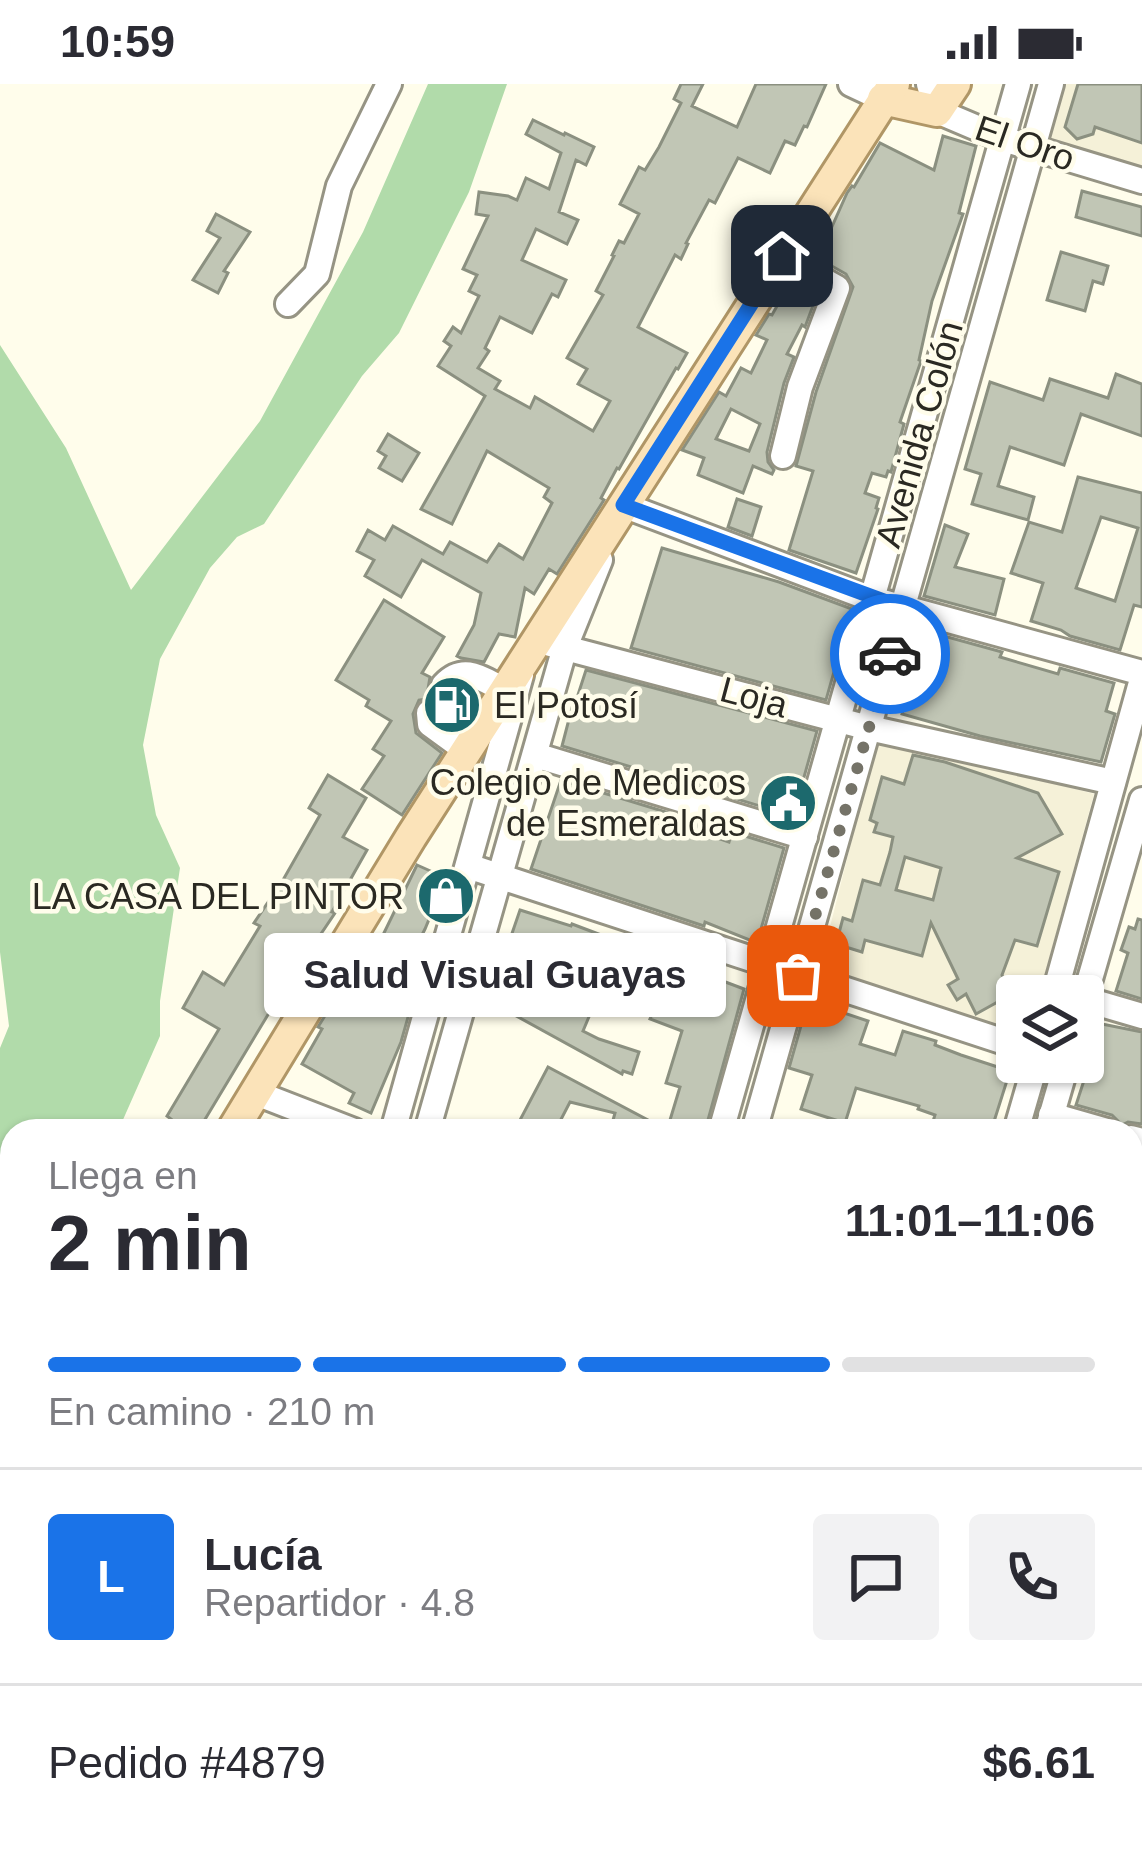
<!DOCTYPE html>
<html lang="es">
<head>
<meta charset="utf-8">
<style>
	:root { --surface:#fff; --page:#f2f2f3; --text:#2b2b33; --muted:#7c7c81; --line:#e1e1e2; --accent:#1a73e8 }
	body { margin:0; font-family:Helvetica,sans-serif; background:var(--page); color:var(--text); height:100vh; display:flex; flex-direction:column; font-size:45px; white-space:nowrap }
	* { box-sizing:border-box; margin:0 }
	p { font-size:39px; color:var(--muted) }
	.icon { flex:none; width:66px; height:66px; fill:none; stroke:currentColor; stroke-width:2; stroke-linecap:round; stroke-linejoin:round }
	.map { position:relative; flex:1; overflow:hidden }
	.drawer { position:absolute; left:0px; top:1035px; width:1143px; height:744px; display:flex; flex-direction:column; background:var(--surface); border-radius:36px 36px 0 0; box-shadow:0 3px 9px #0004 }
	.drawer>* { flex:none }
	.fabs { position:absolute; left:996px; top:891px; display:grid; gap:24px }
	.fabs a { display:grid; place-items:center; width:108px; height:108px; border-radius:12px; background:var(--surface); box-shadow:0 3px 9px #0004; font-size:60px }
	.pin { position:absolute; display:grid; place-items:center; width:102px; height:102px; color:#fff; margin:-51px; border-radius:24px; box-shadow:0 6px 18px #0006 }
	.courier { position:absolute; display:grid; place-items:center; width:120px; height:120px; margin:-60px; border:9px solid #1a73e8; border-radius:50%; background:#fff; color:#222; box-shadow:0 3px 15px #0007 }
	.bubble { position:absolute; height:84px; border-radius:12px; background:var(--surface); box-shadow:0 3px 9px #0004; font-size:39px; font-weight:700; line-height:84px; text-align:center }
	.overview em { font-style:normal; font-weight:700 }
	.overview div { display:flex; flex-direction:column-reverse }
	.overview { display:flex; align-items:center; justify-content:space-between; height:204px; padding:0 48px }
	h1 { font-size:78px; font-weight:700; line-height:90px }
	.bar { display:grid; grid-template-columns:repeat(4,1fr); gap:18px 12px; align-content:center; height:144px; padding:0 48px }
	.bar i { height:15px; border-radius:9px; background:var(--line) }
	.bar .current { background:var(--accent) }
	.bar p { grid-column:span 4 }
	.line { display:flex; align-items:center; gap:30px; padding:0 48px; border-top:3px solid var(--line) }
	.line div { flex:1 }
	.round { display:grid; place-items:center; flex:none; width:126px; height:126px; border-radius:12px; background:var(--page) }
	.status { display:flex; justify-content:space-between; align-items:center; height:84px; padding:0 60px; background:var(--surface); direction:ltr }
	.status svg { height:33px; fill:currentColor }
	.map>svg:first-child { display:block }
	.built { fill:#f5f1d8 }
	.water { fill:#b1dbaa }
	.building { fill:#c1c6b5; stroke:#8b9080; stroke-width:3; fill-rule:evenodd }
	.lines { fill:none; stroke-linecap:round; stroke-linejoin:round }
	.minor-casing { stroke:#969484; stroke-width:30 }
	.major-casing { stroke:#b09666; stroke-width:36 }
	.minor { stroke:#fff; stroke-width:24 }
	.major { stroke:#fbe3b9; stroke-width:30 }
	.done { stroke:#757368; stroke-width:12; stroke-dasharray:0 21.6 }
	.route { stroke:#1a73e8; stroke-width:15 }
	.labels { text-anchor:middle; dominant-baseline:central; stroke-width:9; stroke-linejoin:round; paint-order:stroke }
	.street-label { font-size:36px; fill:#2a2922; stroke:#fffdeb }
	.poi-label { font-size:36px; fill:#2a2922; stroke:#fffdeb; text-anchor:end }
</style>
</head>
<body>
<div class="status"><b>10:59</b><svg viewBox="0 0 49 12"><path d="M0 12V9h3v3zM5 12V6h3v6zM10 12V3h3v9zM15 12V0h3v12zM26 1h20v11H26zM47 4h2v5h-2z"/></svg></div>
<div class="map">
<svg width="1142" height="1779" viewBox="0 0 1142 1779">
	<rect width="100%" height="100%" fill="#fffdeb"/>
	<g class="built">
		<polygon points="1061,0 1142,0 1142,87 1043,62"/>
		<polygon points="878,651 1094,710 1039,912 1017,912 1017,953 819,887"/>
	</g>
	<polygon class="water" points="428,0 507,0 469,108 399,249 362,292 264,440 237,453 210,484 160,575 143,661 156,731 180,784 160,917 160,952 118,1047 12,1047 12,1214 0,1236 0,964 9,942 0,868 0,261 66,364 131,506 260,337 363,148"/>
	<g class="building">
		<polygon points="681,0 703,0 692,22 737,43 756,0 826,0 807,43 804,42 795,61 785,57 770,89 738,74 715,119 709,116 686,159 688,160 681,175 675,171 638,243 687,269 678,285 676,284 619,385 617,384 601,414 604,416 557,490 549,485 534,510 525,504 515,553 499,550 484,578 461,574 457,572 474,541 481,509 422,476 401,513 365,492 374,476 357,467 368,446 385,456 393,442 443,470 450,458 487,478 499,460 523,475 552,419 544,413 549,404 487,367 452,440 421,425 485,312 438,282 451,262 444,257 453,243 461,249 479,212 469,207 477,191 463,185 488,132 476,130 479,108 508,112 517,116 526,94 549,105 561,69 526,50 533,36 564,51 565,49 594,63 586,81 576,76 559,128 578,136 567,160 536,145 522,176 566,196 558,213 552,210 532,249 500,233 485,264 489,267 478,284 500,297 495,305 530,324 535,313 593,347 610,317 578,300 587,285 567,274 603,211 596,207 614,172 612,171 619,157 624,159 639,130 620,120 639,83 645,86 659,63 681,19 674,15"/>
		<polygon points="1078,0 1142,0 1142,59 1095,43 1093,50 1077,55 1065,43"/>
		<polygon points="943,52 976,62 959,129 963,130 932,217 919,276 921,277 900,338 904,340 891,388 888,387 886,393 872,389 865,409 879,414 876,424 878,425 856,489 789,466 813,387 796,382 816,308 853,203 846,190 814,172 822,155 826,156 847,109 852,102 854,103 880,59 934,86"/>
		<polygon points="1082,107 1142,123 1142,152 1076,133"/>
		<polygon points="216,130 250,148 224,187 228,189 218,209 193,196 220,154 207,147"/>
		<polygon points="1061,168 1108,182 1103,200 1093,197 1085,227 1047,216"/>
		<path d="M791,197l26,14 -12,32 -3,-2 -15,29 7,3 -10,26 -17,69 1,10 6,8 -2,4 -19,-8 -10,27 -45,-18 6,-17 -22,-8 37,-58 7,4 15,-28 10,5 16,-33 -11,-5 13,-21 3,1zM731,325l29,15 -11,27 -33,-12z"/>
		<polygon points="1116,290 1142,300 1142,352 1081,330 1064,381 1010,363 998,402 1034,413 1028,436 972,420 981,390 965,385 990,298 1043,316 1050,295 1108,314"/>
		<polygon points="388,350 419,369 402,397 379,384 386,372 378,367"/>
		<path d="M1078,393l64,16v114l-8,-2 -14,45 -50,-14 -9,-6 -30,-9 12,-38 -32,-10 18,-51 33,10zM1101,433l37,11 -23,73 -39,-13z"/>
		<polygon points="737,415 761,423 752,452 728,443"/>
		<polygon points="945,441 968,450 955,483 1004,495 995,531 924,512"/>
		<polygon points="662,464 779,498 852,525 826,616 631,564"/>
		<polygon points="384,516 444,553 422,589 430,593 428,605 434,614 419,616 413,630 416,649 442,669 402,731 362,705 384,672 373,665 391,637 366,622 369,616 336,596"/>
		<polygon points="944,552 1002,568 1000,573 1058,590 1060,584 1114,599 1106,627 1115,630 1101,678 980,652 902,630 907,612 895,609 900,593 904,594 908,580 934,587"/>
		<polygon points="586,586 817,647 793,732 562,662 574,616 576,617"/>
		<path d="M913,671l32,7 93,31 24,41 -45,24 42,14 -22,74 -22,-6 -13,35 8,20 -34,19 -10,-20 -9,6 -9,-15 10,-6 -27,-56 -9,33 -57,-16 -3,12 -26,-8 7,-26 9,3 11,-41 17,5 10,-33 3,-15 -19,-5 3,-9 -7,-3 12,-43 22,7zM905,773l36,11 -8,32 -37,-10z"/>
		<polygon points="328,691 366,714 343,753 367,766 332,828 335,829 281,909 198,1047 163,1047 171,1035 167,1032 219,945 183,924 203,888 224,901 260,842 254,839 283,796 320,731 309,724"/>
		<polygon points="561,696 702,739 700,748 729,758 732,748 784,764 757,859 705,838 704,842 531,785"/>
		<polygon points="417,781 446,794 425,845 396,902 414,912 401,958 371,1029 349,1019 354,1009 302,980 322,945 318,943 356,881 366,886"/>
		<polygon points="520,826 571,842 572,840 744,905 705,1047 610,1047 615,1029 570,1018 555,1047 542,1047 520,1036 548,983 667,1046 680,1003 666,999 682,947 650,935 654,926 622,914 618,925 596,916 583,947 599,955 639,968 632,990 623,987 622,990 489,917 499,900 495,899"/>
		<polygon points="1138,835 1142,836 1142,915 1116,907 1128,869 1121,866 1129,843 1135,845"/>
		<polygon points="808,917 868,937 860,960 895,971 903,947 936,957 935,961 961,971 1010,987 991,1047 930,1047 935,1031 918,1025 919,1022 856,1004 845,1039 801,1025 812,991 789,984"/>
		<polygon points="1097,939 1142,948 1142,1040 1128,1038 1122,1041 1112,1031 1076,1021 1089,981 1083,979"/>
	</g>
	<g class="lines">
		<g class="minor-casing">
			<g id="minor">
				<polyline points="851,0 883,15"/>
				<polyline points="929,0 937,27 1003,55 1142,97"/>
				<polyline points="782,173 837,204 800,303 783,372"/>
				<polyline points="288,220 317,190 339,102 389,0"/>
				<polyline points="618,432 623,421 872,515 1142,589"/>
				<polyline points="550,560 869,644 1113,698"/>
				<path d="M444,601c21,-22 39,-5 62,6"/>
				<polyline points="429,629 430,640 467,667"/>
				<polyline points="535,671 805,753"/>
				<polyline points="468,782 1017,962"/>
				<polyline points="1054,912 1142,595"/>
				<polyline points="1084,915 1142,932"/>
				<polyline points="1083,919 1142,716"/>
				<polyline points="256,1009 354,1047"/>
				<polyline points="1051,1031 1107,1047"/>
				<polyline points="393,1047 521,591"/>
				<polyline points="427,1047 565,563 600,476"/>
				<polyline points="721,1047 1018,0"/>
				<polyline points="754,1047 1051,0"/>
				<polyline points="1016,1047 1036,978"/>
				<polyline points="1047,1047 1067,978"/>
				<polyline points="1131,1054 1142,1057"/>
				<polyline points="1131,1171 1142,1174"/>
				<polyline points="1131,1307 1142,1310"/>
				<polyline points="0,1528 12,1532"/>
				<polyline points="0,1600 12,1565"/>
				<polyline points="1131,1642 1142,1646"/>
				<polyline points="661,1767 697,1779"/>
				<polyline points="0,1770 23,1779"/>
				<polyline points="186,1779 189,1767"/>
				<polyline points="222,1779 226,1767"/>
				<polyline points="514,1779 517,1767"/>
				<polyline points="547,1779 551,1767"/>
				<polyline points="810,1779 813,1767"/>
				<polyline points="839,1779 842,1767"/>
			</g>
		</g>
		<g class="major-casing">
			<g id="major">
				<polyline points="883,15 937,27 955,0"/>
				<polyline points="232,1047 411,753 894,0"/>
				<polyline points="0,1411 12,1392"/>
			</g>
		</g>
		<use href="#minor" class="minor"/>
		<use href="#major" class="major"/>
	</g>
	<g class="lines">
		<polyline class="done" points="798,892 890,570"/>
		<polyline class="route" points="782,172 623,421 903,524 890,570"/>
	</g>
	<defs>
		<g id="fuel-disc" transform="scale(3)"><circle r="9.5" fill="#1c696d" stroke="#fffdeb"/><path d="M-5.5-6h7V0h2V4h1.3V-2.5L3-4.5l.8-.8L6-3V5H2.5V1h-1V6h-7ZM-4.2-4.7v3.2H.2V-4.7Z" fill="#fff"/></g>
		<g id="civic-disc" transform="scale(3)"><circle r="9.5" fill="#1c696d" stroke="#fffdeb"/><path d="M-.6-6.5H3V-4.5H.6V-3L4-1V1h2V6H-6V1h2V-1L-.6-3ZM-1.2 2.5V6h2.4V2.5Z" fill="#fff"/></g>
		<g id="shop-disc" transform="scale(3)"><circle r="9.5" fill="#1c696d" stroke="#fffdeb"/><path d="M-5-2.5h2.3a2.7 3.5 0 0 1 5.4 0H5L5.5 6h-11ZM-1.5-2.5h3a1.5 2.3 0 0 0-3 0Z" fill="#fff"/></g>
	</defs>
	<g fill-rule="evenodd">
		<use href="#fuel-disc" x="452" y="621"/>
		<use href="#civic-disc" x="788" y="719"/>
		<use href="#shop-disc" x="446" y="812"/>
	</g>
	<g class="labels">
		<g class="street-label">
			<text transform="translate(1025 59) rotate(19)">El Oro</text>
			<text transform="translate(919 350) rotate(-74)">Avenida Colón</text>
			<text transform="translate(754 613) rotate(15)">Loja</text>
		</g>
		<g class="poi-label">
			<text x="494" y="621" text-anchor="start">El Potosí</text>
			<text x="746" y="698">Colegio de Medicos<tspan x="746" dy="41">de Esmeraldas</tspan></text>
			<text x="404" y="812">LA CASA DEL PINTOR</text>
		</g>
	</g>
</svg>
<div class="fabs">
<a><svg class="icon" aria-label="layers" viewBox="0 0 24 24"><path d="M12 4l9 5-9 5-9-5zM3 14l9 5 9-5"/></svg></a>
</div>
<div class="pin" style="left:798px;top:892px;background:#ea580c"><svg class="icon" aria-label="bag" viewBox="0 0 24 24"><path d="M5 8h14l-1 12H6zM9 8a3 3 0 0 1 6 0"/></svg></div>
<div class="pin" style="left:782px;top:172px;background:#1f2937"><svg class="icon" aria-label="home" viewBox="0 0 24 24"><path d="M3 11l9-7 9 7M6 9v11h12V9"/></svg></div>
<div class="courier" style="left:890px;top:570px"><svg class="icon" aria-label="car" viewBox="0 0 24 24"><path d="M5 17H2v-5l4-1 3-4h7l3 4 3 1v5h-3M9 17h6M6 11h13"/><circle cx="7" cy="17" r="2"/><circle cx="17" cy="17" r="2"/></svg></div>
<div class="bubble" style="left:264px;top:849px;width:462px">Salud Visual Guayas</div>
<section class="drawer">
<div class="overview"><div><h1>2 min</h1><p>Llega en</p></div><em>11:01–11:06</em></div>
<div class="bar"><i class="current"></i><i class="current"></i><i class="current"></i><i></i><p>En camino · 210 m</p></div>
<div class="line" style="height:216px"><b class="round" style="background:var(--accent);color:#fff">L</b><div><b>Lucía</b><p>Repartidor · 4.8</p></div><a class="round"><svg class="icon" aria-label="chat" viewBox="0 0 24 24"><path d="M4 5h16v11H9l-5 4z"/></svg></a><a class="round"><svg class="icon" aria-label="phone" viewBox="0 0 24 24"><path d="M5 4h4l2 5-3 2q2 4 5 5l2-3 5 2v4C11 20 4 13 5 4z"/></svg></a></div>
<div class="line" style="height:156px"><div>Pedido #4879</div><b>$6.61</b></div>
</section>
</div>
</body>
</html>
